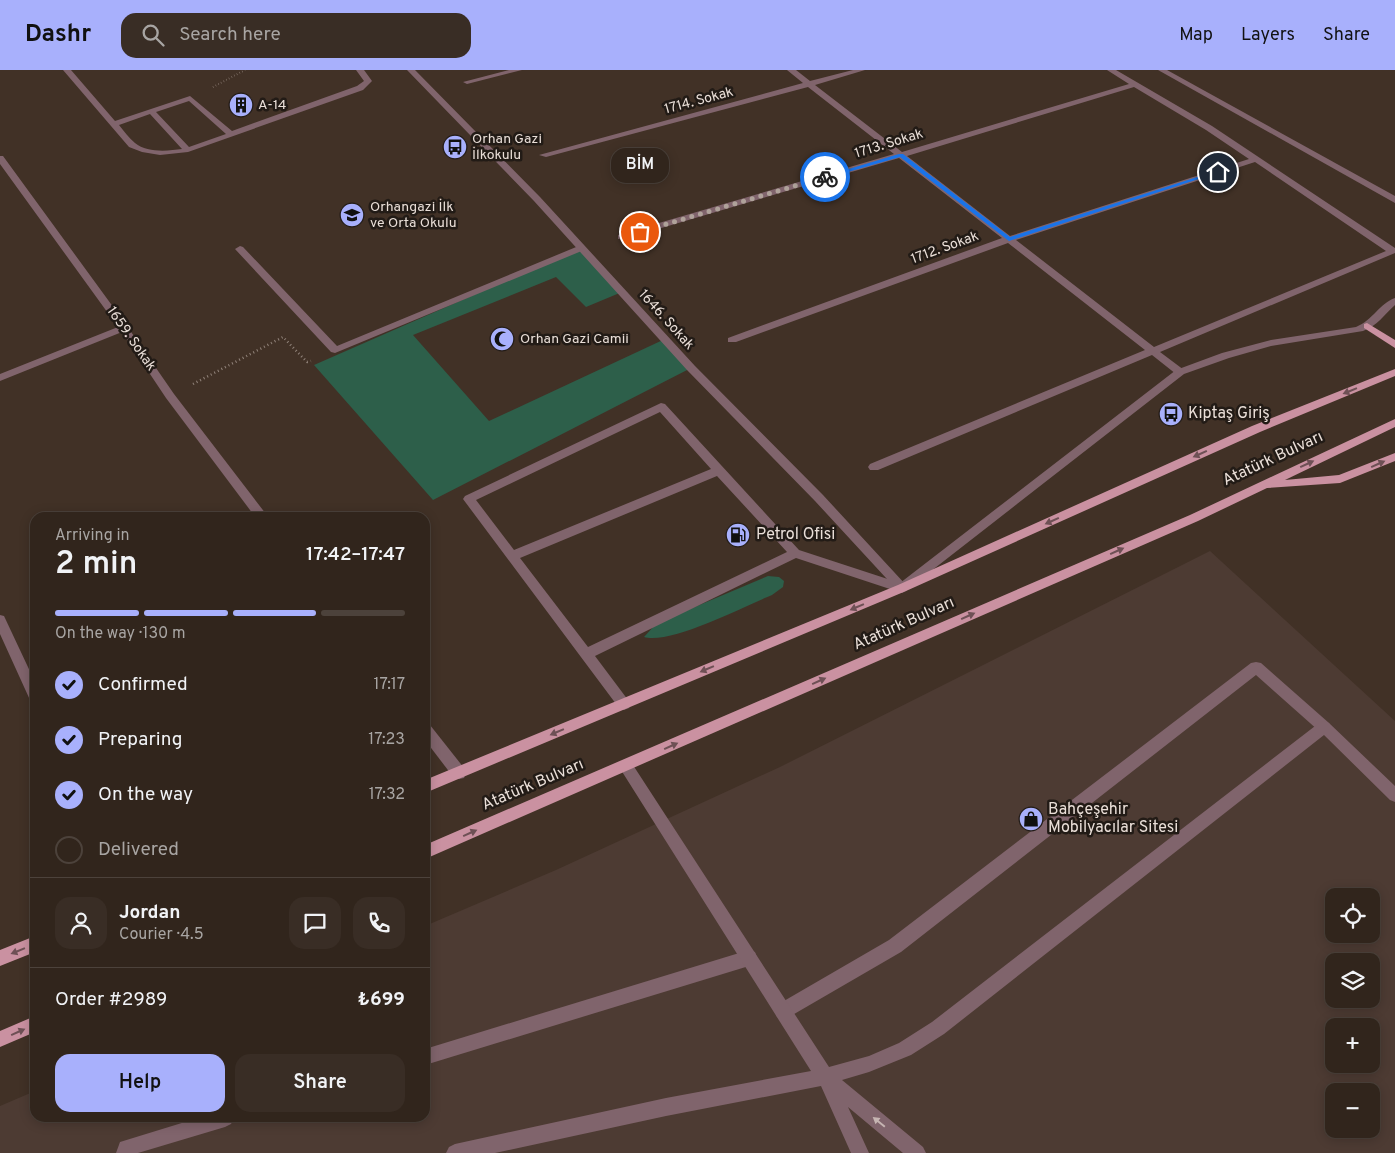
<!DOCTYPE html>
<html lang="en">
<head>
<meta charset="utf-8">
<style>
	:root { --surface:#31251c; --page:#392d25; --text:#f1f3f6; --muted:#a8a5a3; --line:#4c423b; --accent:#a8b0fc }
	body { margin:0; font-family:Overpass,sans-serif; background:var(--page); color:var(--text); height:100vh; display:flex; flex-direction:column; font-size:19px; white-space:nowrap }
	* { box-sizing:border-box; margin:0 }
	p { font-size:16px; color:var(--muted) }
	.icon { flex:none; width:28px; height:28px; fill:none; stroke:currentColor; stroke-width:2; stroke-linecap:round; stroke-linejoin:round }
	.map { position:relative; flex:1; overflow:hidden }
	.panel { position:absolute; left:30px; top:442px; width:400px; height:610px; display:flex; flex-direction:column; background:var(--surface); border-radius:15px; box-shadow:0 2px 12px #0003,0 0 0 1px var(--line) }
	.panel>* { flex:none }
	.buttons { position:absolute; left:1325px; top:818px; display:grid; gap:10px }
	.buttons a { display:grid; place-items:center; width:55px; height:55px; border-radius:10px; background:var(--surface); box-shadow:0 2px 12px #0003,0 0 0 1px var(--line); font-size:25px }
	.pin { position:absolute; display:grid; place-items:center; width:42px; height:42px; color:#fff; margin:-21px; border:2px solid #fff; border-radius:50%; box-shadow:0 1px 5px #0007 }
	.courier { position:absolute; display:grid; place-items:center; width:50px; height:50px; margin:-25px; border:4px solid #1a73e8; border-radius:50%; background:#fff; color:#222; box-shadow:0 1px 6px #0007 }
	.bubble { position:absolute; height:35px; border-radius:15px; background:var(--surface); box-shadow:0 2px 12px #0003,0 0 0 1px var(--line); font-size:16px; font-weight:600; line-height:35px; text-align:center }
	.headline em { font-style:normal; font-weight:600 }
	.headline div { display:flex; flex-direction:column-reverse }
	.headline { display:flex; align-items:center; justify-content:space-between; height:85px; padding:0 25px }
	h1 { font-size:32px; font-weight:600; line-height:38px }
	.bar { display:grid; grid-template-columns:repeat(4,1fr); gap:8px 5px; align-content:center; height:60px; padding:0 25px }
	.bar i { height:6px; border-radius:4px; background:var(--line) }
	.bar .on { background:var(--accent) }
	.bar p { grid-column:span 4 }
	.line { display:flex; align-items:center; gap:12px; padding:0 25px; border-top:1px solid var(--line) }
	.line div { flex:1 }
	.round { display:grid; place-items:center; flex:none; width:52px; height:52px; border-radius:15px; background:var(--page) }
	ol { padding:0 25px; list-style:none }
	li { display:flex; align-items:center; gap:15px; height:55px }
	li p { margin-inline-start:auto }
	li .icon { padding:5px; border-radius:50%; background:var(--accent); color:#111; stroke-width:4 }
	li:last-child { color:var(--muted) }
	li i { width:28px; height:28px; border:2px solid var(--line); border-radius:50% }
	.action { display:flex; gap:10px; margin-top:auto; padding:10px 25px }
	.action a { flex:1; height:58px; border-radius:15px; background:var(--accent); color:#111; font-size:20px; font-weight:600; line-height:58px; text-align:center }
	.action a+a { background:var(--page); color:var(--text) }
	header { display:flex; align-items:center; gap:30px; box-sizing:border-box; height:70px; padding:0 25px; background:var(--accent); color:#111 }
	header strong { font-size:24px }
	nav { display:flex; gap:28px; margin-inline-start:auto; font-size:18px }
	.search { width:350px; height:45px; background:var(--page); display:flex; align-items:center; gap:12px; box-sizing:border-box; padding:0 18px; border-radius:15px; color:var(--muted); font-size:19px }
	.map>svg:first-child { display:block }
	.commercial { fill:#4d3b33; fill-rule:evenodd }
	.green { fill:#2d5f4a }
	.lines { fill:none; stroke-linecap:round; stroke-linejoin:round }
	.path-far1 { stroke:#91837a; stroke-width:2; stroke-dasharray:0.5 2.5; stroke-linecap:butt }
	.path { stroke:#91837a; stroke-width:2.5; stroke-dasharray:1 3; stroke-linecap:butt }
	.service { fill:#80646c; fill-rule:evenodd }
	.minor { fill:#80646c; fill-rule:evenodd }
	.tertiary { fill:#80646c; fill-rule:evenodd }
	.primary { fill:#ca91a1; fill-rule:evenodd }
	.oneway { fill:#6e5055 }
	.oneway2 { fill:#c5b4b2 }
	.route { fill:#1a73e8 }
	.done { stroke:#afa29a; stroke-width:5; stroke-dasharray:0 9 }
	.labels { text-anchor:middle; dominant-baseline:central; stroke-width:5; stroke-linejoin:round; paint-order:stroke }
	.far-street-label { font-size:14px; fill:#eadfd8; stroke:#221b16 }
	.far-poi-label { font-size:14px; fill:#eadfd8; stroke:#221b16; text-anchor:start }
	.poi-label { font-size:16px; fill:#eadfd8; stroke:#221b16; text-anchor:start }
	.street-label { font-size:16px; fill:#eadfd8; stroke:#221b16 }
</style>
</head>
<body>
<header>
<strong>Dashr</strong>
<div class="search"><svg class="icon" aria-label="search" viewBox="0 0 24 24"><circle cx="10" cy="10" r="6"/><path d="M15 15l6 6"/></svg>Search here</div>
<nav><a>Map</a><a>Layers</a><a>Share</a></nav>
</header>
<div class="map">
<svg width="1395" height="1083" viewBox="0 0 1395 1083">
	<rect width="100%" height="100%" fill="#413126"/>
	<path class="commercial" d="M1210,481l185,170v432h-1395v-47l35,-15v27h390v-192l131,-56 224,-103zM1334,826h37v38h-37zM1334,891h37v38h-37zM1334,956h37v38h-37zM1334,1021h37v38h-37z"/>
	<g class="green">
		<polygon points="581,178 622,222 586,237 556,207 413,265 489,351 665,269 691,298 433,430 314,295"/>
		<path d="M768,506l11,1 5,4 -1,6 -11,8c-27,11 -102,50 -128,42l11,-12 23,-11z"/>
	</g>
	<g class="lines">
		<polyline class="path-far1" points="213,17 245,0"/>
		<polyline class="path" points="193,314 283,267 307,292 311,291"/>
		<g class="service">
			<polygon points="509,0 522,0 467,14 463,12"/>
			<path d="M787,0h9l14,11 43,-11h12l-50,15 87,67 227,-68 -22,-14h9l96,56 183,122v5l-235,99 24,18v4h-8l-24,-19 -274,115h-8l-2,-3 2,-3 275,-114 -137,-107 -272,99h-8v-4l274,-100 -103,-80 -275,81h-6v-4l276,-81 -86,-67 -262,70 -7,-2 264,-72zM1134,17l72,43 43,29 -239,77 -103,-80zM1255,92l131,89 -232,96 -138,-107z"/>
			<polygon points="581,175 586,178 584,180 335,283 331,282 235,179 240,176 243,177 337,276"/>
			<path d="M661,333l4,1 134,146 107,35 2,3 -2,3 -4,2 -106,-35 -201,98 36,48 -2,4 -5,2 -5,-2 -156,-209 2,-3zM660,342l51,57 -197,81 -38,-50zM717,406l70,76 -199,95 -68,-89z"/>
			<polygon points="1256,592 1261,593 1329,653 1331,657 1329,661 1324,663 1319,661 1256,605 901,882 789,947 783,949 777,947 775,941 777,935 889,870 1251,593"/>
			<polygon points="749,880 755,882 757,888 755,894 749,896 425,995 425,979"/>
			<polygon points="198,1048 234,1048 231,1054 225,1057 138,1083 116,1083 120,1072"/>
		</g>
		<g class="minor">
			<path d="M63,0h8l44,51 75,-25 42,35 125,-45 7,-5 -8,-11h8l8,11 -9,9 -175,62 -28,3 -18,-3 -13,-5zM189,31l37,33 -37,13 -33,-35zM150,44l32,35c-14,2 -35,4 -47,-6 -6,-5 -11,-12 -16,-18z"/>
			<polygon points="1158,0 1167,0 1395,126 1395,133"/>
			<polygon points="0,86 3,86 127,256 174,324 269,448 256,448 166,328 122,262 0,311 0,304 118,257 0,94"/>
			<path d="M1395,228v7c-11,10 -18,21 -32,26l-92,15 -42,12 -45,16 -276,215h-8l-2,-3 2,-3 276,-213 46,-17 49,-13 85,-13c17,-7 24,-24 39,-29z"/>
			<polygon points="0,545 4,546 35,612 35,632 30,630 0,564"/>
			<polygon points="1324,651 1329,653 1395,716 1395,732 1390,730 1324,665 944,964 911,985 869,1002 842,1010 923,1077 926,1083 903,1083 848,1037 869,1083 851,1083 821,1016 666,1046 495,1083 446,1083 449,1077 455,1074 666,1028 811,1001 621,700 619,696 621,692 626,690 631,692 829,997 869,986 899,973 932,952 1319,653"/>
			<polygon points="425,653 430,655 464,698 466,703 464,708 459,709 454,708 425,670"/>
		</g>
		<polygon class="tertiary" points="407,0 415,0 540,127 695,296 823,425 906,515 908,518 906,521 898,521 815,431 687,300 534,131"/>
		<g class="primary">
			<polygon points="1367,253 1395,270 1395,278 1364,258 1364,254"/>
			<polygon points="1395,299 1395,306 1260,362 906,521 425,723 425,710 898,515 1252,356"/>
			<polygon points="1395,349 1395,357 1285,410 1339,405 1395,383 1395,391 1340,413 1267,418 1198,451 425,789 425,775 1190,445"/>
			<polygon points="35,866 35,882 0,896 0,880"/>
			<polygon points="35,946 35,962 0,977 0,961"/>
		</g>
	</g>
	<defs><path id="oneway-solid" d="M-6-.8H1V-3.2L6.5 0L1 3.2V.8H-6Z" transform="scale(1.25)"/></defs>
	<g class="oneway">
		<use href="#oneway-solid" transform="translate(1350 321) rotate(158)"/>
		<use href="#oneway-solid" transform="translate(1200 384) rotate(156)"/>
		<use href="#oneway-solid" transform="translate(1307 394) rotate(-25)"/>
		<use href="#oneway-solid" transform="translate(1378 394) rotate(-24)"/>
		<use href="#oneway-solid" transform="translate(1052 451) rotate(156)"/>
		<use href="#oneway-solid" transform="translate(1117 481) rotate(-24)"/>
		<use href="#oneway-solid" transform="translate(857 537) rotate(157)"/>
		<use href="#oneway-solid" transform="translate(968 546) rotate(-24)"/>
		<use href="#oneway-solid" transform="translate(707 599) rotate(157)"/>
		<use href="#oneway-solid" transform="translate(819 611) rotate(-24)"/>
		<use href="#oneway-solid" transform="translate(557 662) rotate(157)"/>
		<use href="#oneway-solid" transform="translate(671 676) rotate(-24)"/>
		<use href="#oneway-solid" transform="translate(470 763) rotate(-24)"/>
		<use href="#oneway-solid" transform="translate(18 881) rotate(158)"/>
		<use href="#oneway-solid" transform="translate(18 962) rotate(-24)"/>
	</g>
	<use class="oneway2" href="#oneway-solid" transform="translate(879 1052) rotate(-141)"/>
	<polygon class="route" points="899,84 903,84 1010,167 1216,101 1220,102 1009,171 900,87 827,108 822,107"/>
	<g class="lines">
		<polyline class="done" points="640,162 825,107"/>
	</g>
	<defs>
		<g id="building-disc" transform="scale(1.25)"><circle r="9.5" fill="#a8b0fc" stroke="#221b16"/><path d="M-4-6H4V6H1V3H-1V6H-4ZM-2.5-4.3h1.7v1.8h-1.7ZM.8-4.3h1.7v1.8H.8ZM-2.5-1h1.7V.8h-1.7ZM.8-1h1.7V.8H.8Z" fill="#111"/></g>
		<g id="bus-disc" transform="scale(1.25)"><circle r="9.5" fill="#a8b0fc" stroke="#221b16"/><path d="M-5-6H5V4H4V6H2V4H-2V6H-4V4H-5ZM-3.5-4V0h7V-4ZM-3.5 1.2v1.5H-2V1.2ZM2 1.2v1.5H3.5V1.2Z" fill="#111"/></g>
		<g id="school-disc" transform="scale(1.25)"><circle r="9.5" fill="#a8b0fc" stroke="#221b16"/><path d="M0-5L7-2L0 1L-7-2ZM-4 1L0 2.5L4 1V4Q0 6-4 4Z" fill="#111"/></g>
		<g id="mosque-disc" transform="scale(1.25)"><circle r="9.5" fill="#a8b0fc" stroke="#221b16"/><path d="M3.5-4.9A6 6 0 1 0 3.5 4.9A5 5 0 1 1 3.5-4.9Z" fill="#111"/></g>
		<g id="fuel-disc" transform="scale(1.25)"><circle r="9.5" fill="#a8b0fc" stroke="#221b16"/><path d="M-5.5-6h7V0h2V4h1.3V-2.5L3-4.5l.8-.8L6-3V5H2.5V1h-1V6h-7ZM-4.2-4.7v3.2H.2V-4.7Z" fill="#111"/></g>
		<g id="shop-disc" transform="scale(1.25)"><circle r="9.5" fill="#a8b0fc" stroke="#221b16"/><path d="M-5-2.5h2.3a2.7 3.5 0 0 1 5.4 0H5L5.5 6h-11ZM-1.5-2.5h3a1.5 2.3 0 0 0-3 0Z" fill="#111"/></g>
	</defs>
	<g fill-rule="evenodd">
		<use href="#building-disc" x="241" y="35"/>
		<use href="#bus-disc" x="455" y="77"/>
		<use href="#school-disc" x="352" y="145"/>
		<use href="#mosque-disc" x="502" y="269"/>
		<use href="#bus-disc" x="1171" y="344"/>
		<use href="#fuel-disc" x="738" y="465"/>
		<use href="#shop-disc" x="1031" y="749"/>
	</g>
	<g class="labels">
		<g class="far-street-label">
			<text transform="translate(699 31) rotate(-15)">1714. Sokak</text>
			<text transform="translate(889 74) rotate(-17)">1713. Sokak</text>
			<text transform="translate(945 178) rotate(-20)">1712. Sokak</text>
			<text transform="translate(666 250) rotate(48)">1646. Sokak</text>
			<text transform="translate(131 269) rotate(55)">1659. Sokak</text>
		</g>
		<g class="far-poi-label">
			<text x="258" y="35">A-14</text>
			<text x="472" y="69">Orhan Gazi<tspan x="472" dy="16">İlkokulu</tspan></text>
			<text x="370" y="137">Orhangazi İlk<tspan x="370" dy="16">ve Orta Okulu</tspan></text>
			<text x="520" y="269">Orhan Gazi Camii</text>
		</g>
		<g class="poi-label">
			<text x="1188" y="344">Kiptaş Giriş</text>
			<text x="756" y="465">Petrol Ofisi</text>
			<text x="1048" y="740">Bahçeşehir<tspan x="1048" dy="18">Mobilyacılar Sitesi</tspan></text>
		</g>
		<g class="street-label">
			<text transform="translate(1273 389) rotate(-25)">Atatürk Bulvarı</text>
			<text transform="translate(904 554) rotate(-24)">Atatürk Bulvarı</text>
			<text transform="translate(533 715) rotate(-23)">Atatürk Bulvarı</text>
		</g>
	</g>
</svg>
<div class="buttons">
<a><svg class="icon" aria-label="locate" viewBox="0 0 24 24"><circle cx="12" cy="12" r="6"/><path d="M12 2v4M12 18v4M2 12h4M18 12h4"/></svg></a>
<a><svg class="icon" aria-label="layers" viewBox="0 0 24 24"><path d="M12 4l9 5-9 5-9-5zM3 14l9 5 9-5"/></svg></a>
<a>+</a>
<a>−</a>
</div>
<div class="pin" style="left:640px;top:162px;background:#ea580c"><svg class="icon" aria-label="bag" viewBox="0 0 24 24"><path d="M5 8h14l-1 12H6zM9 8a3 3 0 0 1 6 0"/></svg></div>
<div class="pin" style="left:1218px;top:102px;background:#1f2937"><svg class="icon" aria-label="home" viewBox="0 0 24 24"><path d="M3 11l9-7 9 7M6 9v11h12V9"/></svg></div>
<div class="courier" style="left:825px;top:107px"><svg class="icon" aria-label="bike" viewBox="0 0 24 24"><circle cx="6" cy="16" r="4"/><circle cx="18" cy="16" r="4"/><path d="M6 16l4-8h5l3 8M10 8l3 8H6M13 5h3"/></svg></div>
<div class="bubble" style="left:611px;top:78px;width:58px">BİM</div>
<section class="panel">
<div class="headline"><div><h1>2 min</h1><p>Arriving in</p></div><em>17:42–17:47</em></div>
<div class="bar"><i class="on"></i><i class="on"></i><i class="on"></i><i></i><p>On the way · 130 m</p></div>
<ol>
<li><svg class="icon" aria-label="check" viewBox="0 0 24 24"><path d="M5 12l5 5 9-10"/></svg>Confirmed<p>17:17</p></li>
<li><svg class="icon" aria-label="check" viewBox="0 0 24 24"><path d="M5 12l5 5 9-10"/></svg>Preparing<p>17:23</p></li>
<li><svg class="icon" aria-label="check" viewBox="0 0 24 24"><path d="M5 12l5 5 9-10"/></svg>On the way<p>17:32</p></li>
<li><i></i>Delivered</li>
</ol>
<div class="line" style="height:90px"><a class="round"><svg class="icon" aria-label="person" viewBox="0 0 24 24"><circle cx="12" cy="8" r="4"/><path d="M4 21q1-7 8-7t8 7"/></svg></a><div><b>Jordan</b><p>Courier · 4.5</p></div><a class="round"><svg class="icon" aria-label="chat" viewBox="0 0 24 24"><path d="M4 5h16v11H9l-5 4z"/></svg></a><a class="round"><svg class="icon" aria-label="phone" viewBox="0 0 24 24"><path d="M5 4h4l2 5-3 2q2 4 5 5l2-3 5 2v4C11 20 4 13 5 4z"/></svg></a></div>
<div class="line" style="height:65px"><div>Order #2989</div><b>₺699</b></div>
<div class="action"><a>Help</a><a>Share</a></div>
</section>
</div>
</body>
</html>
